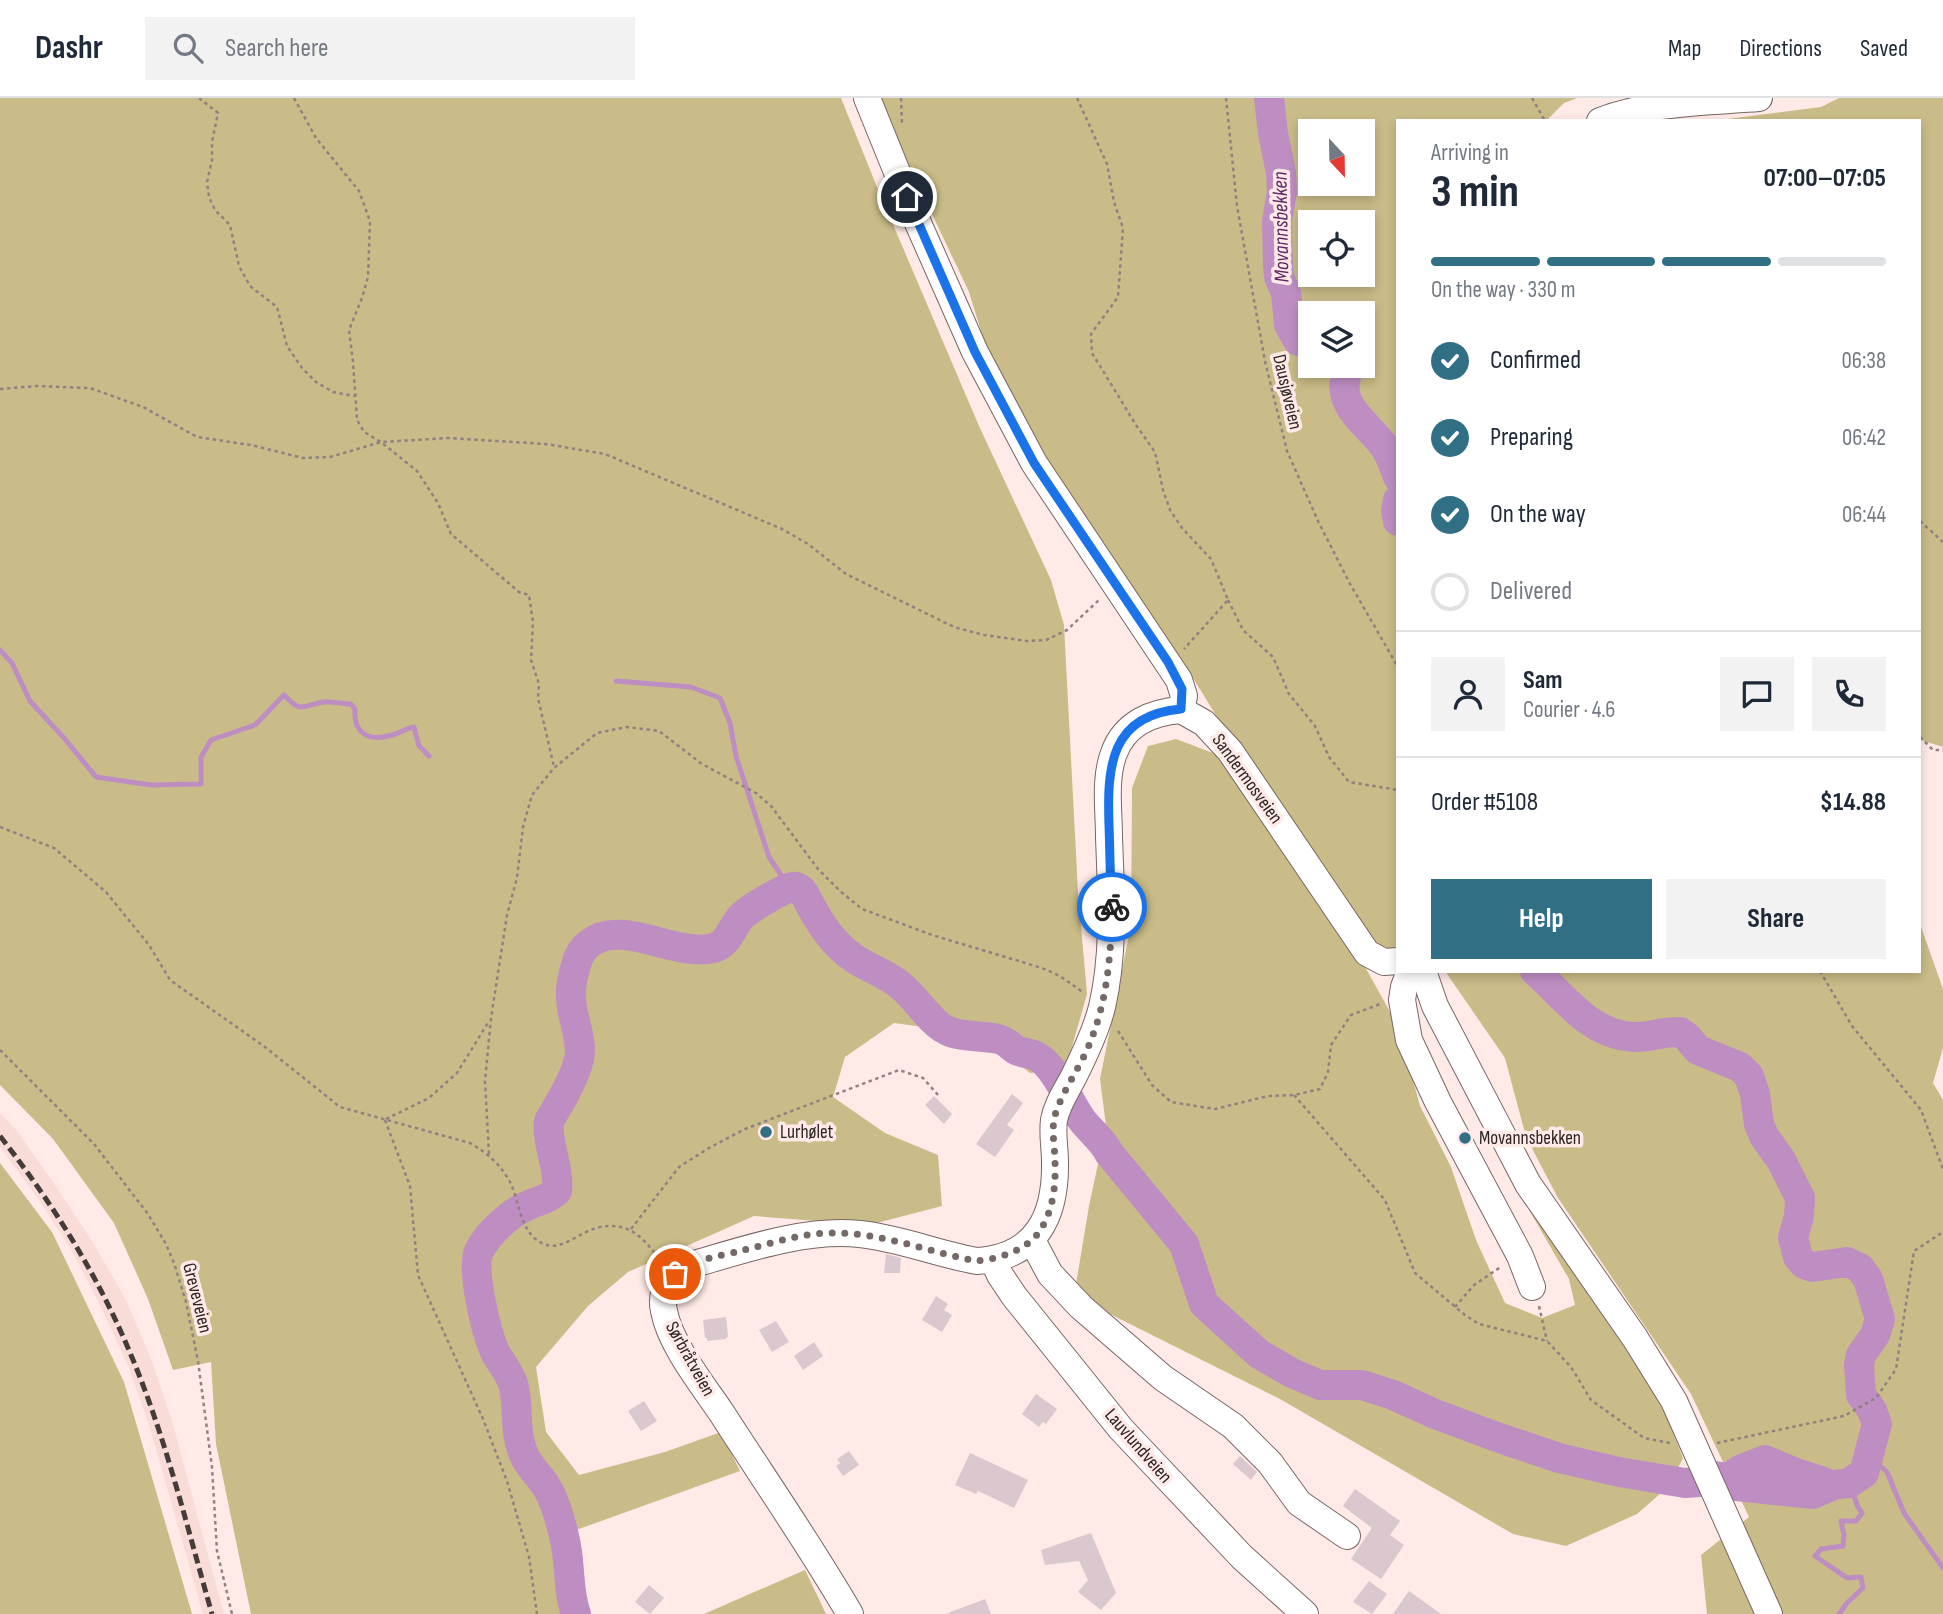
<!DOCTYPE html>
<html lang="en">
<head>
<meta charset="utf-8">
<style>
	:root { --surface:#fff; --page:#f2f2f3; --text:#1f2937; --muted:#747a83; --line:#e0e1e3; --accent:#316f85 }
	body { margin:0; font-family:"Sofia Sans Condensed",sans-serif; background:var(--page); color:var(--text); height:100vh; display:flex; flex-direction:column; font-size:26px; white-space:nowrap }
	* { box-sizing:border-box; margin:0 }
	p { font-size:23px; color:var(--muted) }
	.icon { flex:none; width:38px; height:38px; fill:none; stroke:currentColor; stroke-width:2; stroke-linecap:round; stroke-linejoin:round }
	.map { position:relative; flex:1; overflow:hidden }
	.panel { position:absolute; left:1396px; top:21px; width:525px; height:854px; display:flex; flex-direction:column; background:var(--surface); border-radius:0px; box-shadow:0 4px 10px #0003 }
	.panel>* { flex:none }
	.needle { width:46px; rotate:158deg }
	.buttons { position:absolute; left:1298px; top:21px; display:grid; gap:14px }
	.buttons a { display:grid; place-items:center; width:77px; height:77px; border-radius:0px; background:var(--surface); box-shadow:0 4px 10px #0003; font-size:35px }
	.pin { position:absolute; display:grid; place-items:center; width:60px; height:60px; color:#fff; margin:-30px; border:4px solid #fff; border-radius:50%; box-shadow:0 2px 7px #0007 }
	.courier { position:absolute; display:grid; place-items:center; width:70px; height:70px; margin:-35px; border:5px solid #1a73e8; border-radius:50%; background:#fff; color:#222; box-shadow:0 2px 9px #0007 }
	.headline em { font-style:normal; font-weight:700 }
	.headline div { display:flex; flex-direction:column-reverse }
	.headline { display:flex; align-items:center; justify-content:space-between; height:119px; padding:0 35px }
	h1 { font-size:46px; font-weight:700; line-height:52px }
	.bar { display:grid; grid-template-columns:repeat(4,1fr); gap:10px 7px; align-content:center; height:84px; padding:0 35px }
	.bar i { height:9px; border-radius:5px; background:var(--line) }
	.bar .active { background:var(--accent) }
	.bar p { grid-column:span 4 }
	.line { display:flex; align-items:center; gap:18px; padding:0 35px; border-top:2px solid var(--line) }
	.line div { flex:1 }
	.round { display:grid; place-items:center; flex:none; width:74px; height:74px; border-radius:0px; background:var(--page) }
	ol { padding:0 35px; list-style:none }
	li { display:flex; align-items:center; gap:21px; height:77px }
	li p { margin-inline-start:auto }
	li .icon { padding:7px; border-radius:50%; background:var(--accent); color:#fff; stroke-width:4 }
	li:last-child { color:var(--muted) }
	li i { width:38px; height:38px; border:4px solid var(--line); border-radius:50% }
	.action { display:flex; gap:14px; margin-top:auto; padding:14px 35px }
	.action a { flex:1; height:80px; border-radius:0px; background:var(--accent); color:#fff; font-size:28px; font-weight:700; line-height:80px; text-align:center }
	.action a+a { background:var(--page); color:var(--text) }
	header { display:flex; align-items:center; gap:42px; box-sizing:border-box; height:98px; padding:0 35px; background:var(--surface); border-bottom:2px solid var(--line) }
	header strong { font-size:33px }
	nav { display:flex; gap:38px; margin-inline-start:auto; font-size:24px }
	.search { width:490px; height:63px; background:var(--page); display:flex; align-items:center; gap:18px; box-sizing:border-box; padding:0 24px; border-radius:0px; color:var(--muted); font-size:26px }
	.map>svg:first-child { display:block }
	.built { fill:#f9dcd7 }
	.green { fill:#cabc88; fill-rule:evenodd }
	.lines { fill:none; stroke-linecap:round; stroke-linejoin:round }
	.stream { stroke:#be8ec3; stroke-width:5 }
	.river { stroke:#be8ec3; stroke-width:30 }
	.building { fill:#dbc8ce }
	.minor-casing { stroke:#786663; stroke-width:28 }
	.path { stroke:#908280; stroke-width:2.5; stroke-dasharray:3.5 3.5; stroke-linecap:butt }
	.minor { stroke:#fff; stroke-width:26 }
	.rail { stroke:#453c3a; stroke-width:5; stroke-dasharray:10 5; stroke-linecap:butt }
	.done { stroke:#756967; stroke-width:7; stroke-dasharray:0 12.6 }
	.route { stroke:#1a73e8; stroke-width:9 }
	.poi-dot { fill:#316f85; stroke:#ffeae7; stroke-width:2.5 }
	.labels { text-anchor:middle; dominant-baseline:central; stroke-width:7; stroke-linejoin:round; paint-order:stroke }
	.street-label { font-size:19px; fill:#2b2422; stroke:#ffeae7 }
	.poi-label { font-size:19px; fill:#2b2422; stroke:#ffeae7; text-anchor:start }
	.water-label { font-size:21px; font-style:italic; fill:#602667; stroke:#ffeae7 }
</style>
</head>
<body>
<header>
<strong>Dashr</strong>
<div class="search"><svg class="icon" aria-label="search" viewBox="0 0 24 24"><circle cx="10" cy="10" r="6"/><path d="M15 15l6 6"/></svg>Search here</div>
<nav><a>Map</a><a>Directions</a><a>Saved</a></nav>
</header>
<div class="map">
<svg width="1943" height="1516" viewBox="0 0 1943 1516">
	<rect width="100%" height="100%" fill="#ffeae7"/>
	<polygon class="built" points="0,1015 17,1033 55,1087 92,1143 126,1202 151,1261 172,1323 224,1516 203,1516 149,1327 129,1270 102,1211 72,1153 37,1099 0,1049"/>
	<g class="green">
		<polygon points="0,0 841,0 877,89 979,328 1051,482 1064,527 1078,794 1087,896 1066,970 1030,975 982,937 894,925 845,959 833,999 885,1035 938,1057 942,1108 869,1127 754,1118 628,1174 588,1208 536,1269 546,1334 579,1377 665,1354 721,1334 740,1373 554,1440 585,1516 251,1516 216,1346 211,1264 173,1272 148,1201 114,1125 53,1041 0,987"/>
		<path d="M877,0h700l-13,5 -18,18h-148v825l-12,4 -19,-9 -140,-208 -34,-55 -103,-148 -60,-94 -38,-69 -23,-75zM1311,33h52v53h-52zM1311,124h52v53h-52zM1311,215h52v53h-52z"/>
		<polygon points="1839,0 1943,0 1943,649 1920,642 1920,23 1712,23 1821,9"/>
		<polygon points="1176,641 1221,658 1359,858 1399,930 1420,1008 1451,1069 1476,1142 1505,1205 1542,1220 1575,1207 1569,1181 1528,1110 1541,1109 1646,1265 1683,1360 1669,1388 1637,1416 1566,1448 1513,1436 1280,1301 1074,1198 1089,1108 1106,1028 1100,981 1131,827 1132,690 1148,648"/>
		<polygon points="1920,826 1943,891 1943,950 1933,985 1943,1002 1943,1516 1707,1516 1701,1457 1749,1419 1691,1296 1558,1100 1526,1039 1505,960 1445,873 1920,873"/>
		<polygon points="0,1065 52,1134 124,1284 192,1516 0,1516"/>
		<polygon points="805,1472 826,1516 704,1516"/>
	</g>
	<g class="lines">
		<g class="stream">
			<path d="M0,552l12,13 18,38 34,37 32,39 55,8 50,-1v-27l10,-17 44,-15 29,-30c18,19 18,11 39,7 8,-1 20,2 28,2l4,5c-2,25 14,33 37,26 8,-2 14,-7 22,-8l5,19 10,10"/>
			<polyline points="616,583 691,589 720,600 730,625 736,658 769,759 789,789"/>
			<polyline points="1870,1359 1887,1374 1904,1415 1943,1470"/>
			<polyline points="1839,1516 1847,1505 1863,1490 1861,1479 1847,1480 1815,1458 1821,1451 1843,1448 1844,1437 1841,1423 1856,1423 1862,1415 1858,1409 1849,1385"/>
		</g>
		<g class="river">
			<polyline points="1269,0 1273,35 1281,75 1282,94 1277,123 1278,168 1279,179 1286,195 1289,227 1298,243 1311,245"/>
			<path d="M1350,268c-19,36 14,54 34,80 7,10 10,20 14,31"/>
			<polyline points="1398,402 1396,412 1398,423"/>
			<polyline points="1729,1380 1740,1372 1765,1362 1796,1375 1824,1384"/>
			<path d="M576,1516c-9,-25 -5,-53 -12,-78 -4,-17 -9,-36 -18,-50 -7,-11 -17,-19 -22,-31 -10,-22 -5,-45 -10,-68 -3,-14 -14,-24 -20,-37 -8,-20 -23,-80 -15,-99 9,-18 32,-39 50,-46 11,-5 20,-6 28,-14 3,-23 -11,-48 -8,-70 11,-19 25,-41 30,-62 4,-16 -5,-36 -7,-52 -3,-15 0,-28 4,-42 2,-8 7,-17 14,-22 32,-25 87,15 124,5 15,-5 18,-21 27,-31 7,-7 47,-33 55,-30 7,2 10,10 13,16 12,22 25,42 46,56 15,10 32,15 46,27 15,12 30,37 45,44 16,8 36,5 52,9 7,1 12,7 18,11 6,3 14,3 20,6 20,10 33,47 46,64 9,12 21,20 27,33l75,91 20,60 55,50 33,19 28,12h42l31,10 42,19 59,22 65,22 60,14 66,11 14,-1 16,-6 14,2 7,8 77,8 21,-9 15,-2 15,-10 13,-49 -5,-14 -11,-15 -2,-30 2,-10 14,-20 5,-16 -12,-40 -8,-11 -13,-6 -35,5 -8,-3 -6,-7 -5,-19 6,-22 1,-18 -19,-38 -17,-24 -5,-12 -4,-30 -6,-18 -9,-9 -42,-17 -11,-13 -7,-5c-15,-1 -29,5 -43,5 -46,0 -71,-39 -102,-66"/>
		</g>
	</g>
	<g class="building">
		<polygon points="1012,996 1023,1005 1007,1027 1014,1032 995,1059 976,1046"/>
		<polygon points="934,998 952,1016 944,1026 925,1007"/>
		<polygon points="886,1156 901,1160 900,1175 884,1175"/>
		<polygon points="936,1198 948,1206 944,1212 952,1217 942,1234 922,1222"/>
		<polygon points="726,1219 728,1238 726,1241 707,1243 707,1240 705,1240 703,1222"/>
		<polygon points="776,1223 789,1244 772,1254 759,1232"/>
		<polygon points="814,1244 823,1258 803,1272 794,1258"/>
		<polygon points="1036,1296 1057,1311 1046,1326 1043,1324 1039,1329 1022,1316"/>
		<polygon points="644,1303 657,1323 641,1333 628,1313"/>
		<polygon points="849,1353 859,1367 843,1378 836,1368 840,1365 837,1361"/>
		<polygon points="970,1355 1028,1382 1014,1410 978,1393 976,1396 955,1387"/>
		<polygon points="1240,1358 1257,1374 1251,1382 1233,1366"/>
		<polygon points="1355,1391 1400,1423 1390,1437 1404,1447 1381,1481 1351,1461 1372,1430 1343,1408"/>
		<polygon points="1091,1435 1116,1495 1101,1512 1078,1494 1088,1482 1079,1463 1045,1467 1041,1452"/>
		<polygon points="1369,1483 1387,1496 1372,1516 1353,1504"/>
		<polygon points="649,1487 664,1500 650,1516 635,1504"/>
		<polygon points="1409,1493 1441,1516 1393,1516"/>
		<polygon points="985,1501 991,1516 948,1516 948,1515"/>
	</g>
	<g class="lines">
		<g class="minor-casing">
			<g id="minor">
				<polyline points="867,0 914,116 975,254 1034,365 1179,582 1184,598 1181,612"/>
				<path d="M1600,23c49,-19 107,-19 159,-23"/>
				<polyline points="1181,612 1204,625 1230,653 1367,855 1384,864 1398,863"/>
				<polyline points="1410,873 1404,889 1402,902 1409,942 1438,1004 1520,1158 1532,1189"/>
				<polyline points="1423,873 1435,908 1528,1086 1635,1240 1674,1303 1769,1516"/>
				<polyline points="1032,1142 1050,1176 1081,1209 1163,1280 1233,1328 1270,1365 1299,1405 1347,1438"/>
				<polyline points="993,1162 1000,1177 1014,1198 1121,1331 1242,1459 1305,1516"/>
				<path d="M850,1516c-40,-69 -86,-135 -129,-202 -19,-28 -51,-68 -57,-101 -5,-22 9,-37 27,-46 52,-15 115,-37 169,-31 39,4 78,20 117,27 59,-4 79,-44 78,-99 0,-14 -3,-28 -1,-42 3,-16 13,-30 20,-44 11,-22 22,-45 28,-69 13,-56 9,-113 7,-170 0,-27 -5,-58 5,-84 11,-30 38,-41 67,-43"/>
			</g>
		</g>
		<g class="path">
			<polyline points="199,0 218,15 212,44 212,62 207,84 209,99 215,112 230,127 239,168 250,188 277,209 287,248 302,270 316,284 333,294 354,298"/>
			<polyline points="294,0 316,40 359,93 370,123 368,179 362,200 349,232 353,264 357,322 364,334 381,344 417,373 438,405 451,436 519,494 529,497 533,524 531,562 539,586 538,600 554,669"/>
			<polyline points="901,0 902,26"/>
			<polyline points="1077,0 1107,66 1114,104 1123,130 1118,199 1091,236 1092,255 1136,327 1155,354 1163,392 1170,412 1182,430 1211,461 1228,502 1184,551"/>
			<polyline points="1226,0 1237,108 1265,263 1287,353 1318,423 1349,484 1398,569"/>
			<polyline points="1532,0 1545,23"/>
			<polyline points="0,291 36,288 90,290 143,309 197,339 251,347 303,360 330,359 381,344 448,340 546,346 605,356 782,431 808,446 846,476 954,529 984,537 1027,543 1046,542 1067,532 1100,501"/>
			<polyline points="1920,423 1943,444"/>
			<polyline points="1228,502 1243,532 1273,559 1289,596 1315,628 1329,659 1349,684 1398,692"/>
			<polyline points="1920,639 1933,652 1943,652"/>
			<path d="M0,729l54,21 52,44 43,53 21,35 95,67 75,60 130,36c17,10 29,20 39,37 11,20 10,54 35,64 14,6 28,-5 40,-11 34,-17 58,-2 76,29"/>
			<polyline points="1820,873 1852,928 1921,1012 1943,1071"/>
			<polyline points="1118,933 1152,987 1171,1004 1215,1011 1268,998 1294,997 1320,991 1328,974 1331,947 1351,917 1380,906"/>
			<polyline points="0,952 94,1046 148,1116 166,1146 174,1165 186,1204 198,1263 212,1369 217,1453 232,1516"/>
			<polyline points="1294,997 1385,1102 1415,1175 1465,1217 1479,1226 1547,1243 1571,1269 1591,1302 1644,1340 1670,1345"/>
			<polyline points="386,1021 429,1000 457,975 489,923"/>
			<polyline points="385,1022 410,1088 418,1177 483,1321 507,1383 529,1459 537,1516"/>
			<polyline points="489,1056 485,983 491,920 507,817 517,780 523,729 532,697 554,670 597,635 627,629 659,633 702,666 756,695 771,708 818,771 840,793 862,811 932,837 1042,870 1060,878 1084,895"/>
			<polyline points="631,1131 679,1069 709,1050 745,1031 899,972 923,980 938,997"/>
			<polyline points="1539,1208 1547,1243"/>
			<polyline points="1455,1209 1474,1187 1502,1168"/>
			<polyline points="1717,1345 1844,1318 1876,1300 1896,1271 1914,1153 1943,1134"/>
		</g>
		<use href="#minor" class="minor"/>
		<path class="rail" d="M0,1038c53,68 98,139 131,219 35,83 56,172 81,259"/>
	</g>
	<g class="lines">
		<path class="done" d="M675,1176c16,-14 44,-18 65,-23 30,-7 63,-19 95,-18 48,0 94,19 141,28 23,-2 53,-11 65,-32 12,-19 15,-44 14,-67 0,-15 -4,-32 0,-47 7,-22 21,-42 31,-63 21,-46 25,-95 26,-145"/>
		<path class="route" d="M907,99l68,155 59,111 134,199 14,27 -1,20c-71,6 -74,58 -72,116 1,27 1,55 3,82"/>
	</g>
	<g class="poi-dot">
		<circle cx="766" cy="1034" r="7"/>
		<circle cx="1465" cy="1040" r="7"/>
	</g>
	<g class="labels">
		<g class="street-label">
			<text transform="translate(1287 294) rotate(77)">Dausjøveien</text>
			<text transform="translate(1247 681) rotate(54)">Sandermosveien</text>
			<text transform="translate(197 1200) rotate(76)">Greveveien</text>
			<text transform="translate(690 1261) rotate(61)">Sørbråtveien</text>
			<text transform="translate(1138 1348) rotate(49)">Lauvlundveien</text>
		</g>
		<g class="poi-label">
			<text x="780" y="1034">Lurhølet</text>
			<text x="1479" y="1040">Movannsbekken</text>
		</g>
		<g class="water-label">
			<text transform="translate(1281 129) rotate(-91)">Movannsbekken</text>
		</g>
	</g>
</svg>
<div class="buttons">
<a><svg class="needle" viewBox="-14 -14 28 28"><path d="M0-13l5 13h-10z" fill="#e53935"/><path d="M0 13l5-13h-10z" fill="#747a83"/></svg></a>
<a><svg class="icon" aria-label="locate" viewBox="0 0 24 24"><circle cx="12" cy="12" r="6"/><path d="M12 2v4M12 18v4M2 12h4M18 12h4"/></svg></a>
<a><svg class="icon" aria-label="layers" viewBox="0 0 24 24"><path d="M12 4l9 5-9 5-9-5zM3 14l9 5 9-5"/></svg></a>
</div>
<div class="pin" style="left:675px;top:1176px;background:#ea580c"><svg class="icon" aria-label="bag" viewBox="0 0 24 24"><path d="M5 8h14l-1 12H6zM9 8a3 3 0 0 1 6 0"/></svg></div>
<div class="pin" style="left:907px;top:99px;background:#1f2937"><svg class="icon" aria-label="home" viewBox="0 0 24 24"><path d="M3 11l9-7 9 7M6 9v11h12V9"/></svg></div>
<div class="courier" style="left:1112px;top:809px"><svg class="icon" aria-label="bike" viewBox="0 0 24 24"><circle cx="6" cy="16" r="4"/><circle cx="18" cy="16" r="4"/><path d="M6 16l4-8h5l3 8M10 8l3 8H6M13 5h3"/></svg></div>
<section class="panel">
<div class="headline"><div><h1>3 min</h1><p>Arriving in</p></div><em>07:00–07:05</em></div>
<div class="bar"><i class="active"></i><i class="active"></i><i class="active"></i><i></i><p>On the way · 330 m</p></div>
<ol>
<li><svg class="icon" aria-label="check" viewBox="0 0 24 24"><path d="M5 12l5 5 9-10"/></svg>Confirmed<p>06:38</p></li>
<li><svg class="icon" aria-label="check" viewBox="0 0 24 24"><path d="M5 12l5 5 9-10"/></svg>Preparing<p>06:42</p></li>
<li><svg class="icon" aria-label="check" viewBox="0 0 24 24"><path d="M5 12l5 5 9-10"/></svg>On the way<p>06:44</p></li>
<li><i></i>Delivered</li>
</ol>
<div class="line" style="height:126px"><a class="round"><svg class="icon" aria-label="person" viewBox="0 0 24 24"><circle cx="12" cy="8" r="4"/><path d="M4 21q1-7 8-7t8 7"/></svg></a><div><b>Sam</b><p>Courier · 4.6</p></div><a class="round"><svg class="icon" aria-label="chat" viewBox="0 0 24 24"><path d="M4 5h16v11H9l-5 4z"/></svg></a><a class="round"><svg class="icon" aria-label="phone" viewBox="0 0 24 24"><path d="M5 4h4l2 5-3 2q2 4 5 5l2-3 5 2v4C11 20 4 13 5 4z"/></svg></a></div>
<div class="line" style="height:91px"><div>Order #5108</div><b>$14.88</b></div>
<div class="action"><a>Help</a><a>Share</a></div>
</section>
</div>
</body>
</html>
